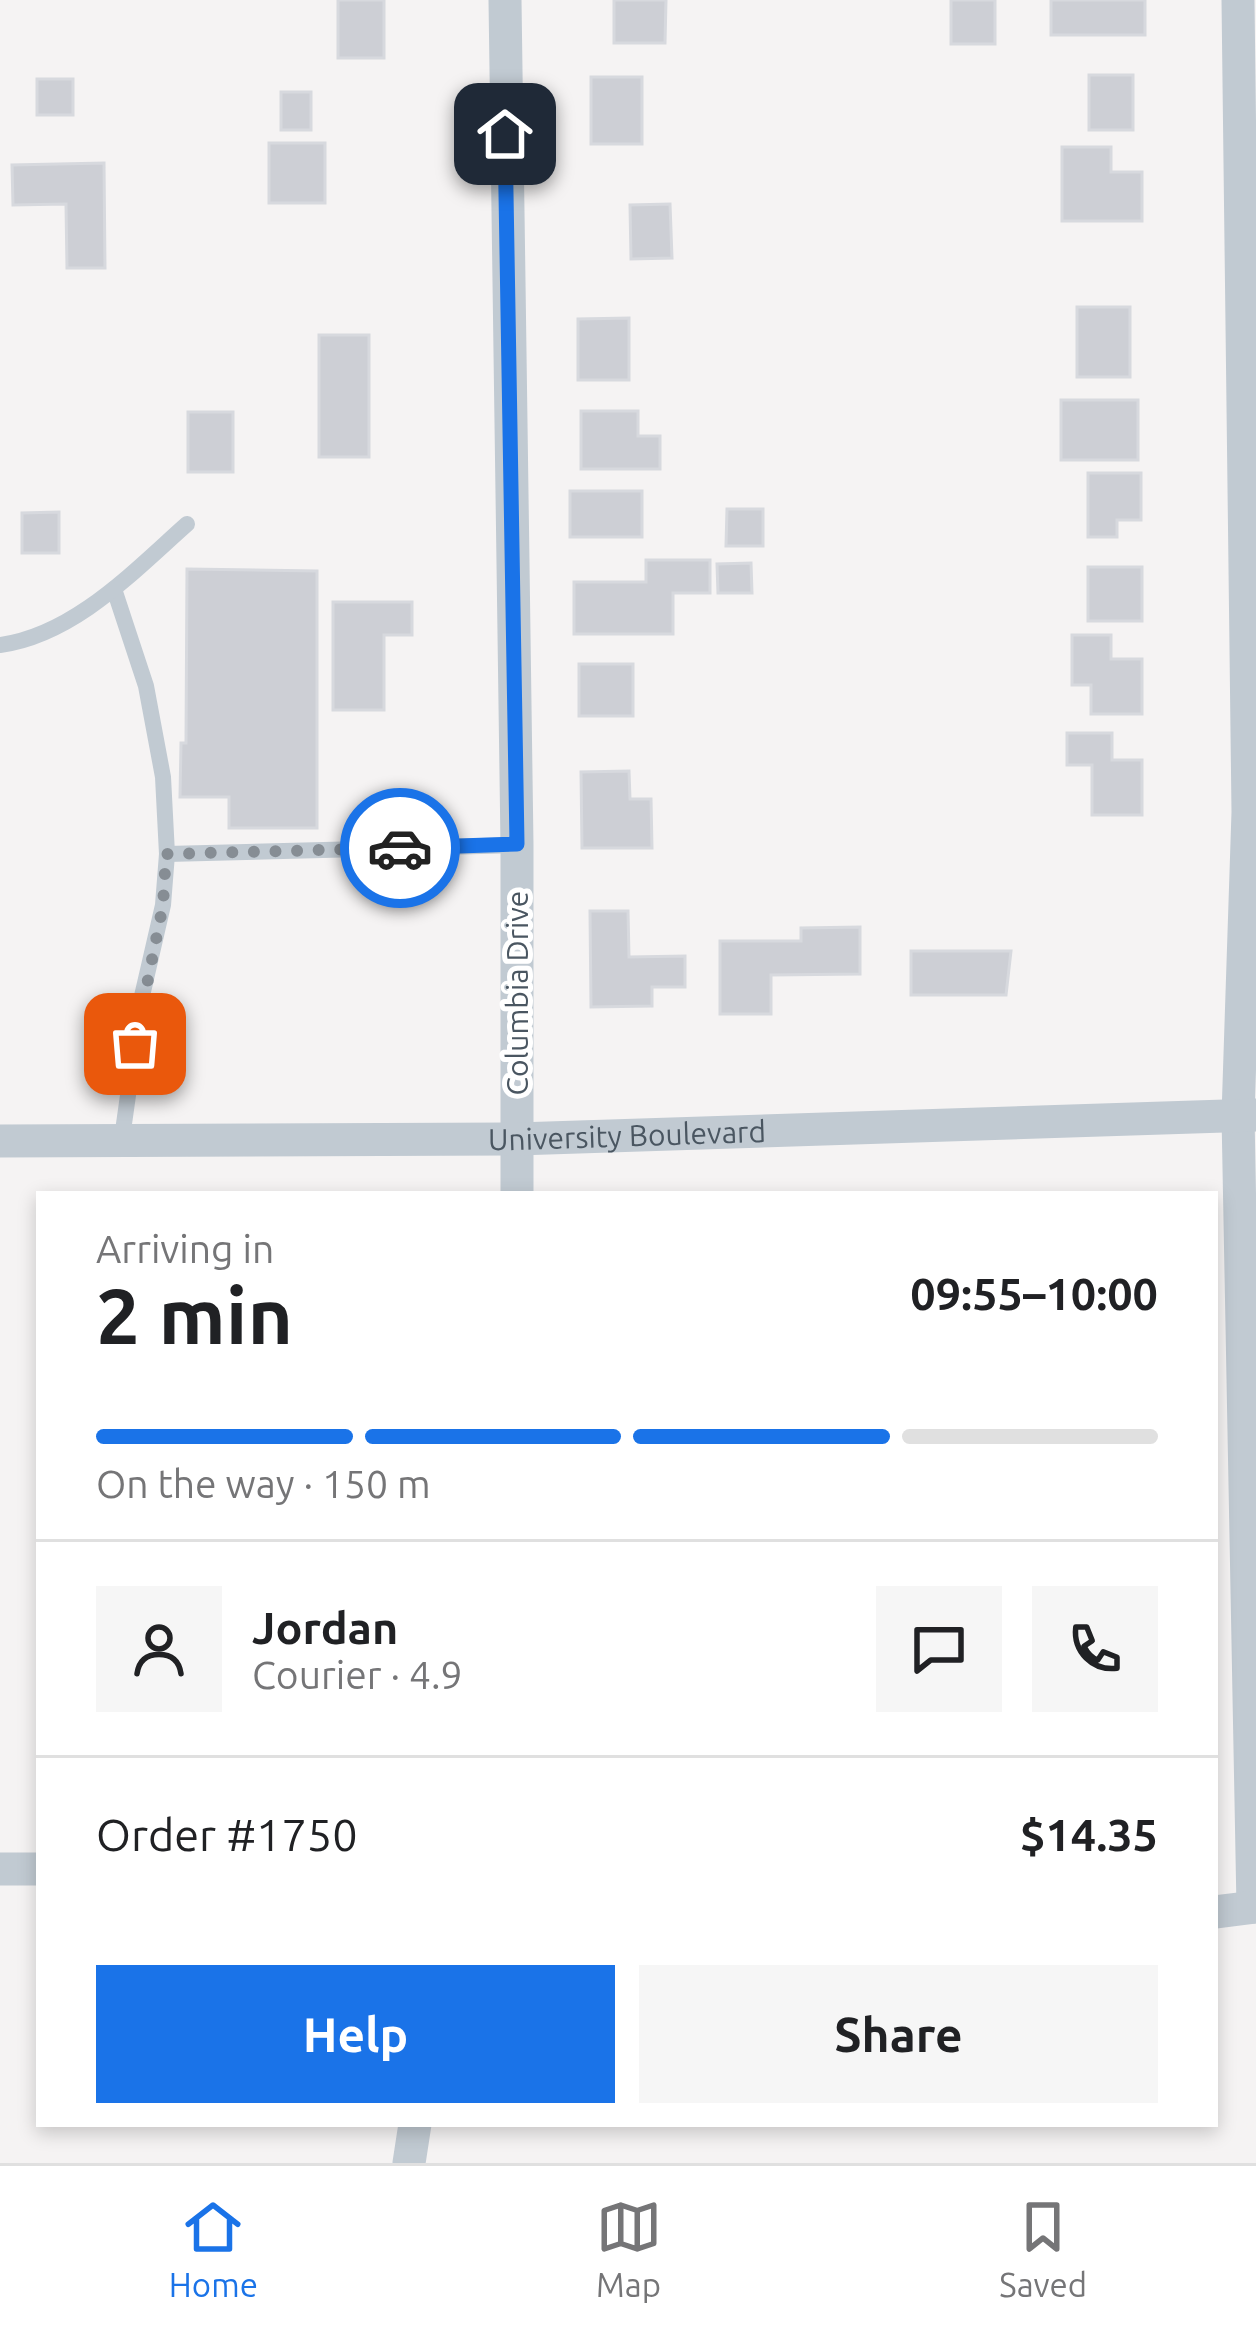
<!DOCTYPE html>
<html lang="en">
<head>
<meta charset="utf-8">
<style>
	:root { --surface:#fff; --page:#f6f6f6; --text:#202124; --muted:#757577; --line:#e0e0e0; --accent:#1a73e8 }
	body { margin:0; font-family:Ubuntu,sans-serif; background:var(--page); color:var(--text); height:100vh; display:flex; flex-direction:column; font-size:45px; white-space:nowrap }
	* { box-sizing:border-box; margin:0 }
	p { font-size:39px; color:var(--muted) }
	.icon { flex:none; width:66px; height:66px; fill:none; stroke:currentColor; stroke-width:2; stroke-linecap:round; stroke-linejoin:round }
	.map { position:relative; flex:1; overflow:hidden }
	.sheet { position:absolute; left:36px; top:1191px; width:1182px; height:936px; display:flex; flex-direction:column; background:var(--surface); border-radius:0px; box-shadow:0 6px 18px #0003 }
	.sheet>* { flex:none }
	.pin { position:absolute; display:grid; place-items:center; width:102px; height:102px; color:#fff; margin:-51px; border-radius:24px; box-shadow:0 6px 18px #0006 }
	.courier { position:absolute; display:grid; place-items:center; width:120px; height:120px; margin:-60px; border:9px solid #1a73e8; border-radius:50%; background:#fff; color:#222; box-shadow:0 3px 15px #0007 }
	.summary em { font-style:normal; font-weight:700 }
	.summary div { display:flex; flex-direction:column-reverse }
	.summary { display:flex; align-items:center; justify-content:space-between; height:204px; padding:0 60px }
	h1 { font-size:78px; font-weight:700; line-height:90px }
	.bar { display:grid; grid-template-columns:repeat(4,1fr); gap:18px 12px; align-content:center; height:144px; padding:0 60px }
	.bar i { height:15px; border-radius:9px; background:var(--line) }
	.bar .current { background:var(--accent) }
	.bar p { grid-column:span 4 }
	.line { display:flex; align-items:center; gap:30px; padding:0 60px; border-top:3px solid var(--line) }
	.line div { flex:1 }
	.round { display:grid; place-items:center; flex:none; width:126px; height:126px; border-radius:0px; background:var(--page) }
	.cta { display:flex; gap:24px; margin-top:auto; padding:24px 60px }
	.cta a { flex:1; height:138px; border-radius:0px; background:var(--accent); color:#fff; font-size:48px; font-weight:700; line-height:138px; text-align:center }
	.cta a+a { background:var(--page); color:var(--text) }
	.dock { display:flex; justify-content:space-around; align-items:center; height:168px; border-top:3px solid var(--line); background:var(--surface); font-size:33px; color:var(--muted) }
	.dock a { display:grid; justify-items:center; gap:6px }
	.dock .current { color:var(--accent) }
	.map>svg:first-child { display:block }
	.building { fill:#cdcfd5; stroke:#d7d9de; stroke-width:3 }
	.lines { fill:none; stroke-linecap:round; stroke-linejoin:round }
	.lane { stroke:#c1cad2; stroke-width:16 }
	.street { stroke:#c1cad2; stroke-width:33 }
	.done { stroke:#868d94; stroke-width:12; stroke-dasharray:0 21.6 }
	.route { stroke:#1a73e8; stroke-width:15 }
	.labels { text-anchor:middle; dominant-baseline:central; stroke-width:10; stroke-linejoin:round; paint-order:stroke }
	.street-label { font-size:30px; fill:#4a5661; stroke:#fff }
</style>
</head>
<body>
<div class="map">
<svg width="1256" height="2163" viewBox="0 0 1256 2163">
	<rect width="100%" height="100%" fill="#f5f3f3"/>
	<g class="building">
		<rect x="338" y="0" width="46" height="58"/>
		<polygon points="614,0 666,0 665,43 614,43"/>
		<rect x="951" y="0" width="44" height="44"/>
		<rect x="1051" y="0" width="94" height="35"/>
		<rect x="1089" y="75" width="44" height="55"/>
		<rect x="591" y="77" width="51" height="67"/>
		<rect x="37" y="79" width="36" height="36"/>
		<rect x="281" y="92" width="30" height="38"/>
		<rect x="269" y="143" width="56" height="60"/>
		<polygon points="1062,147 1111,147 1111,172 1142,172 1142,221 1062,221"/>
		<polygon points="104,163 105,268 67,268 66,204 13,205 12,165"/>
		<polygon points="670,204 672,258 631,259 630,205"/>
		<rect x="1077" y="307" width="53" height="70"/>
		<polygon points="629,318 629,380 578,380 578,319"/>
		<rect x="319" y="335" width="50" height="122"/>
		<rect x="1061" y="400" width="77" height="60"/>
		<polygon points="581,411 638,411 638,436 660,436 660,469 581,469"/>
		<rect x="188" y="412" width="45" height="60"/>
		<polygon points="1088,473 1141,473 1141,520 1117,520 1117,537 1088,537"/>
		<rect x="570" y="491" width="72" height="46"/>
		<polygon points="727,509 763,509 763,546 726,546"/>
		<polygon points="59,512 59,553 22,553 22,513"/>
		<polygon points="646,560 710,560 710,593 673,593 673,634 574,634 574,582 646,582"/>
		<polygon points="751,563 752,593 718,593 717,564"/>
		<rect x="1088" y="567" width="54" height="54"/>
		<polygon points="187,569 317,571 317,828 229,828 229,797 180,797 181,743 186,743"/>
		<polygon points="333,602 412,602 412,635 384,635 384,710 333,710"/>
		<polygon points="1072,635 1111,635 1111,659 1142,659 1142,714 1091,714 1091,685 1072,685"/>
		<rect x="579" y="664" width="54" height="52"/>
		<polygon points="1067,733 1112,733 1112,760 1142,760 1142,815 1092,815 1092,765 1067,765"/>
		<polygon points="629,771 630,799 651,799 652,848 582,848 581,772"/>
		<polygon points="590,911 628,911 629,957 685,956 685,987 652,987 652,1006 591,1007"/>
		<polygon points="860,927 860,974 771,975 771,1014 720,1014 720,941 801,941 801,928"/>
		<polygon points="911,951 1011,951 1006,995 911,995"/>
	</g>
	<g class="lines">
		<g class="lane">
			<polyline points="114,589 146,686 163,777 167,854 163,905 142,996 122,1138"/>
			<path d="M0,645c74,-10 134,-74 187,-121"/>
			<polyline points="167,854 517,845"/>
		</g>
		<g class="street">
			<polyline points="505,0 517,845 517,1194"/>
			<polyline points="1238,0 1248,812 1238,1115 1253,1907"/>
			<path id="s1" d="M0,1141l517,-2 739,-24"/>
			<polyline points="0,1869 39,1869"/>
			<polyline points="1215,1912 1256,1907"/>
			<polyline points="409,2163 415,2124"/>
		</g>
	</g>
	<g class="lines">
		<polyline class="done" points="135,1044 163,905 166,854 400,848"/>
		<polyline class="route" points="400,848 517,844 505,134"/>
	</g>
	<g class="labels">
		<g class="street-label">
			<text transform="translate(517 993) rotate(-90)">Columbia Drive</text>
			<text stroke="none"><textPath href="#s1" startOffset="627">University Boulevard</textPath></text>
		</g>
	</g>
</svg>
<div class="pin" style="left:135px;top:1044px;background:#ea580c"><svg class="icon" aria-label="bag" viewBox="0 0 24 24"><path d="M5 8h14l-1 12H6zM9 8a3 3 0 0 1 6 0"/></svg></div>
<div class="pin" style="left:505px;top:134px;background:#1f2937"><svg class="icon" aria-label="home" viewBox="0 0 24 24"><path d="M3 11l9-7 9 7M6 9v11h12V9"/></svg></div>
<div class="courier" style="left:400px;top:848px"><svg class="icon" aria-label="car" viewBox="0 0 24 24"><path d="M5 17H2v-5l4-1 3-4h7l3 4 3 1v5h-3M9 17h6M6 11h13"/><circle cx="7" cy="17" r="2"/><circle cx="17" cy="17" r="2"/></svg></div>
<section class="sheet">
<div class="summary"><div><h1>2 min</h1><p>Arriving in</p></div><em>09:55–10:00</em></div>
<div class="bar"><i class="current"></i><i class="current"></i><i class="current"></i><i></i><p>On the way · 150 m</p></div>
<div class="line" style="height:216px"><a class="round"><svg class="icon" aria-label="person" viewBox="0 0 24 24"><circle cx="12" cy="8" r="4"/><path d="M4 21q1-7 8-7t8 7"/></svg></a><div><b>Jordan</b><p>Courier · 4.9</p></div><a class="round"><svg class="icon" aria-label="chat" viewBox="0 0 24 24"><path d="M4 5h16v11H9l-5 4z"/></svg></a><a class="round"><svg class="icon" aria-label="phone" viewBox="0 0 24 24"><path d="M5 4h4l2 5-3 2q2 4 5 5l2-3 5 2v4C11 20 4 13 5 4z"/></svg></a></div>
<div class="line" style="height:156px"><div>Order #1750</div><b>$14.35</b></div>
<div class="cta"><a>Help</a><a>Share</a></div>
</section>
</div>
<nav class="dock">
<a class="current"><svg class="icon" aria-label="home" viewBox="0 0 24 24"><path d="M3 11l9-7 9 7M6 9v11h12V9"/></svg>Home</a>
<a><svg class="icon" aria-label="map" viewBox="0 0 24 24"><path d="M3 6l6-2 6 2 6-2v14l-6 2-6-2-6 2zM9 4v14M15 6v14"/></svg>Map</a>
<a><svg class="icon" aria-label="saved" viewBox="0 0 24 24"><path d="M7 4h10v16l-5-4-5 4z"/></svg>Saved</a>
</nav>
</body>
</html>
